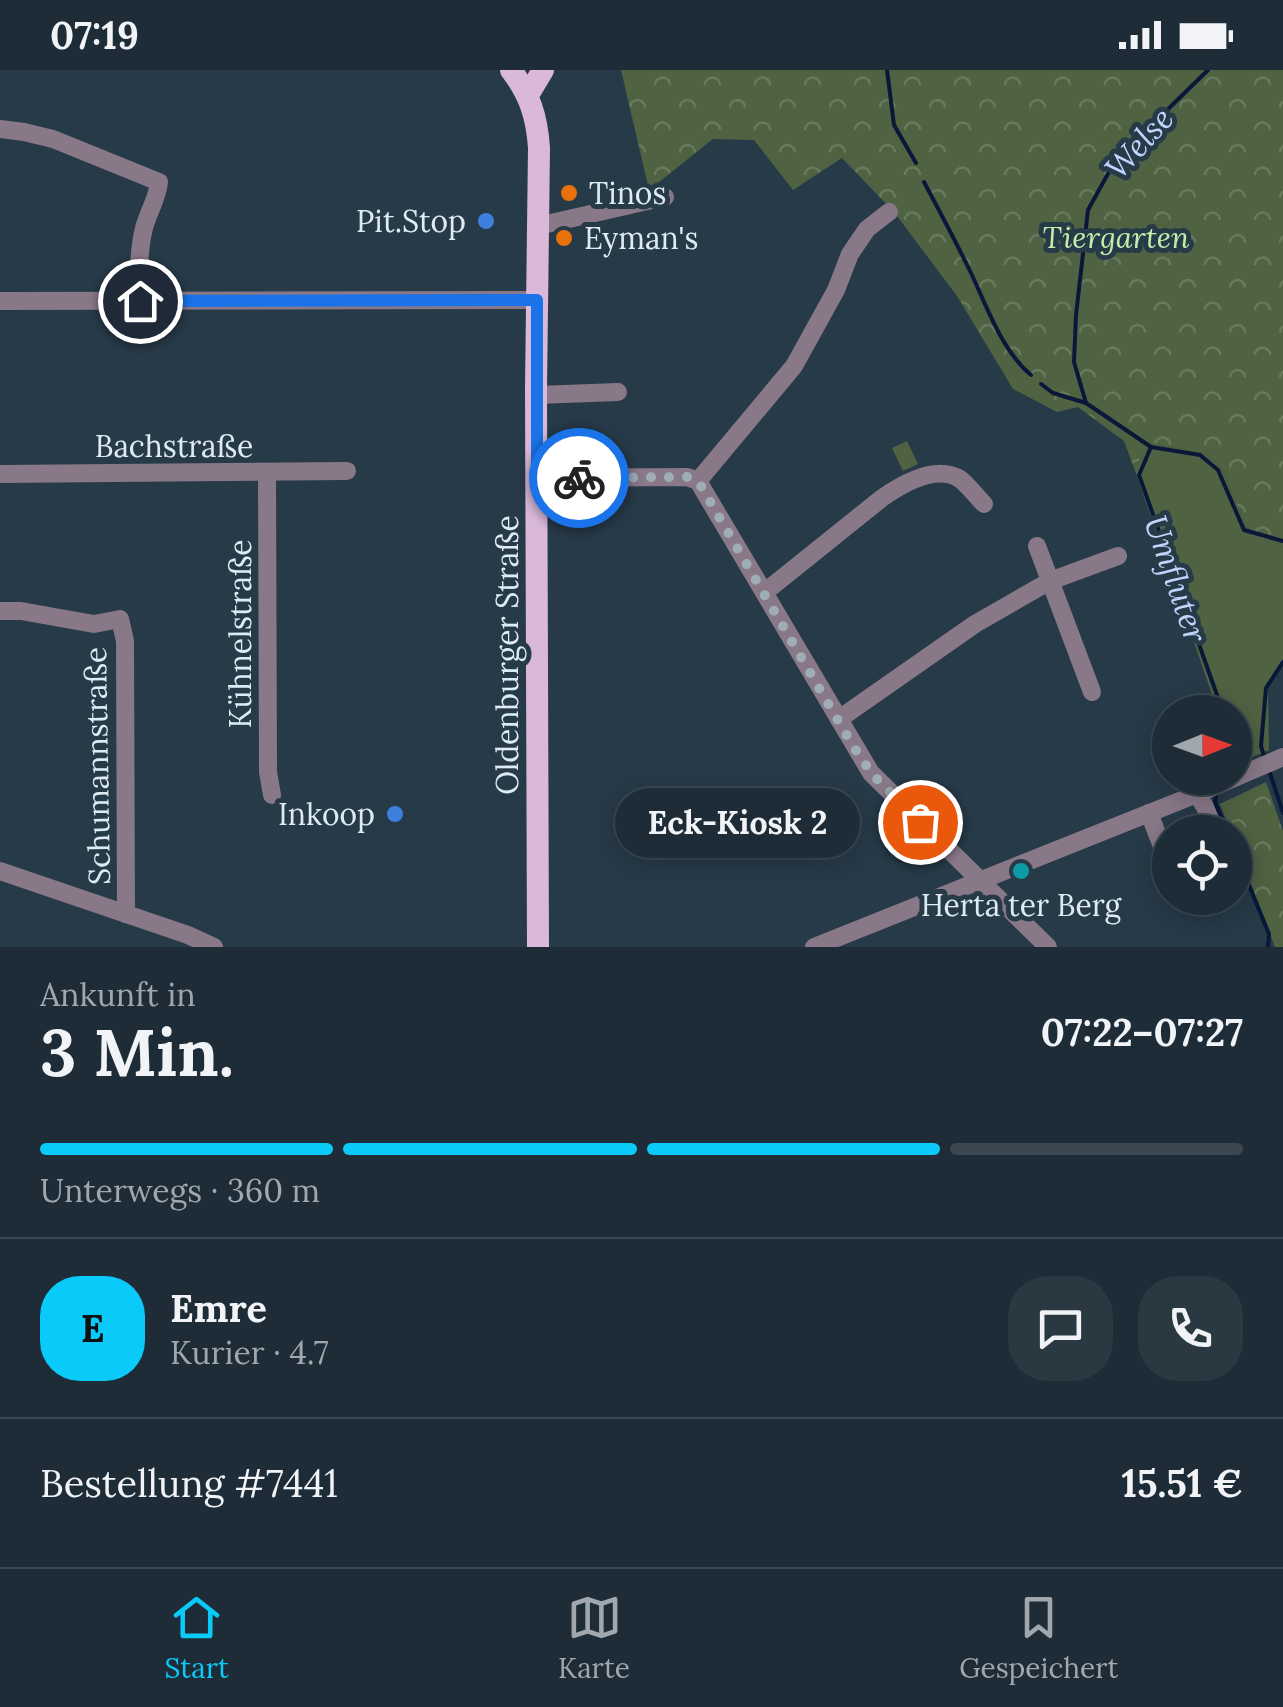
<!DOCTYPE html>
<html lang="de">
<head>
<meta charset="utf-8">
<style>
	:root { --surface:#1d2c36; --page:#2a3842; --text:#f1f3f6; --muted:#a0a7ad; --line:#3b4851; --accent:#0acafa }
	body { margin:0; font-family:Lora,serif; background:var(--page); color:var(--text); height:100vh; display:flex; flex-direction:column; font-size:38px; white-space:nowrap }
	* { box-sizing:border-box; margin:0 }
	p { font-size:32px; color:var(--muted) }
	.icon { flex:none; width:55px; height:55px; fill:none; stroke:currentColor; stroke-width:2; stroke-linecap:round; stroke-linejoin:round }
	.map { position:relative; height:877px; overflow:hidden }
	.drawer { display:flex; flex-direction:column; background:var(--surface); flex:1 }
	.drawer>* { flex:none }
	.needle { width:65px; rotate:89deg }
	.tools { position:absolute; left:1152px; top:625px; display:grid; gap:20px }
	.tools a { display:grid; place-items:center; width:100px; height:100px; border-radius:50%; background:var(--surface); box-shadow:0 5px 25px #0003,0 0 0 2px var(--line); font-size:50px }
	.pin { position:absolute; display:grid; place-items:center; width:85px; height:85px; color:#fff; margin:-42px; border:5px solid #fff; border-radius:50%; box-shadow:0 2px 10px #0007 }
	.courier { position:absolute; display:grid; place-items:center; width:100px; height:100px; margin:-50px; border:8px solid #1a73e8; border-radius:50%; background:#fff; color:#222; box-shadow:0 2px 12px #0007 }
	.bubble { position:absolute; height:70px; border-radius:35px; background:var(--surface); box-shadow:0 5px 25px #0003,0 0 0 2px var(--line); font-size:32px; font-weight:700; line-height:70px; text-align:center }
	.overview em { font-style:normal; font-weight:700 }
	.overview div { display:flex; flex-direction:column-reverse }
	.overview { display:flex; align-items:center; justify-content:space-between; height:170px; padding:0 40px }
	h1 { font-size:65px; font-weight:700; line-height:75px }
	.bar { display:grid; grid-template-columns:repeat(4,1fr); gap:15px 10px; align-content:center; height:120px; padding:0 40px }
	.bar i { height:12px; border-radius:8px; background:var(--line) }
	.bar .active { background:var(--accent) }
	.bar p { grid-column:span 4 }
	.line { display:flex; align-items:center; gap:25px; padding:0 40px; border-top:2px solid var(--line) }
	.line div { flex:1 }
	.round { display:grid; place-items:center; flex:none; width:105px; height:105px; border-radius:40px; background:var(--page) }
	.status { display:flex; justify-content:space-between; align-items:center; height:70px; padding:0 50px; background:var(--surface); direction:ltr }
	.status svg { height:28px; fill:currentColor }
	.tabs { display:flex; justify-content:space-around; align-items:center; height:140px; border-top:2px solid var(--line); background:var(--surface); font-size:28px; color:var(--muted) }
	.tabs a { display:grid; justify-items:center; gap:5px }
	.tabs .active { color:var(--accent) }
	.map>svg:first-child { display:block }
	.grass { fill:#4f6242 }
	.forest { fill:url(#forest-crowns) }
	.park { fill:url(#park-tufts) }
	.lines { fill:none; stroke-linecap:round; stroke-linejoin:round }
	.stream { stroke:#091839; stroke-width:4 }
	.minor { stroke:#887888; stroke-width:18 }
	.major { stroke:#d9b8d9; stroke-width:22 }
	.done { stroke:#9fadb7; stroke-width:10; stroke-dasharray:0 18 }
	.route { stroke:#1a73e8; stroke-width:12 }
	.food-dot { fill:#e8710a; stroke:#273a48; stroke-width:4 }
	.shop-dot { fill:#3f7fe0; stroke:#273a48; stroke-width:4 }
	.culture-dot { fill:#0f9aa8; stroke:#273a48; stroke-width:4 }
	.labels { text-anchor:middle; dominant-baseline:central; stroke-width:10; stroke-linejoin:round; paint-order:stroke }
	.poi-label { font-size:30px; fill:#dfebf3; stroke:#273a48; text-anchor:start }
	.park-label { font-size:30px; font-style:italic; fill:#c4edaa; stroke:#273a48 }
	.street-label { font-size:30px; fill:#dfebf3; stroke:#273a48 }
	.water-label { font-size:32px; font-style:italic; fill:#c0d4fc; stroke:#273a48 }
</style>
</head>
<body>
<div class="status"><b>07:19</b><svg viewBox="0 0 49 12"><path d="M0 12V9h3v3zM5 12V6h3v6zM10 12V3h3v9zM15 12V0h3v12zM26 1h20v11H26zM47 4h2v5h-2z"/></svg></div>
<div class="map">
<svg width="1283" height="877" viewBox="0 0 1283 877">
	<defs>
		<pattern id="forest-crowns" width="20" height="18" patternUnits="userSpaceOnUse" patternTransform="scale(2.5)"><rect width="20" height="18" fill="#4f6242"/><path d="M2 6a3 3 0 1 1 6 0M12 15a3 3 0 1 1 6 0" fill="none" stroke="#68795e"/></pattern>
		<pattern id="park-tufts" width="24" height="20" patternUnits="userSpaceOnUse" patternTransform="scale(2.5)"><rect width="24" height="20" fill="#4f6242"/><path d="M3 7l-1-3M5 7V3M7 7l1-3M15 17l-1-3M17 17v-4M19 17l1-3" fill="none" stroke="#68795e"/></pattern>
	</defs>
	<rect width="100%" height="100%" fill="#273a48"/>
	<polygon class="grass" points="1151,373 1202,383 1216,392 1225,405 1246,457 1283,477 1283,591 1268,618 1269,680 1235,694 1235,642 1218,642 1134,398"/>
	<g class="forest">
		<polygon points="621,0 1283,0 1283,477 1246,457 1225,405 1216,392 1202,383 1151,373 1134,398 1124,371 1078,337 1057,342 1013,319 957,226 894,142 842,88 793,120 754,70 713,69 649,120"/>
		<polygon points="1266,712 1283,761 1283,877 1275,877 1235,772 1235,762 1231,762 1220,734"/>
	</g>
	<polygon class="park" points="907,371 918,394 903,401 892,378"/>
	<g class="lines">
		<g class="stream">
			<polyline points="887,0 894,55 916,93"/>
			<polyline points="1208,0 1115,91 1088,140 1076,245 1074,292 1086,333 1151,377 1200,385 1218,400 1244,460 1283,471"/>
			<path d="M924,112c16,30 32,60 47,91 16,34 31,78 60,102"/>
			<polyline points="1041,314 1053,323 1086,333"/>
			<polyline points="1151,377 1139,405 1223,642"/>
			<polyline points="1264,686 1261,676 1266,618 1283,592"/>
			<polyline points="1269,700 1283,743"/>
			<polyline points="1217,722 1215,732 1228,762"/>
			<polyline points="1235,781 1269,864 1268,877"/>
		</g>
		<g class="minor">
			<path d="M0,59l24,3 29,7 106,43c-1,15 -11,31 -15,46 -6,24 -5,49 -5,73"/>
			<polyline points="538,156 665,127"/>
			<polyline points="0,231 537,230"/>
			<polyline points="537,325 618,322"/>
			<polyline points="267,403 268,702 272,725"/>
			<polyline points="0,404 347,401"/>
			<polyline points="537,408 687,407 698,411 871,703 1048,877"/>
			<polyline points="698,411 794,296 836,220 850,184 867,159 889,142"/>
			<polyline points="1037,476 1092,622"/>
			<path d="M765,522l117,-94c20,-14 54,-34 78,-19 8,6 16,17 24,25"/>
			<polyline points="0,541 21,541 94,554 120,549 125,571 126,844"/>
			<polyline points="839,649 975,554 1050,511 1118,486"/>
			<polyline points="1197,724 1205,737 1215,762"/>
			<polyline points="1149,743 1170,797"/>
			<polyline points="0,801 188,865 214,877"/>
			<polyline points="814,877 1197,724 1283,687"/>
		</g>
		<g class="major">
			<path d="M511,0c19,25 26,47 28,78l-3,241 2,558"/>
			<polyline points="528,25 543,0"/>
		</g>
	</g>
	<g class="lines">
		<polyline class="done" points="579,408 687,407 698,411 853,676 872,704 920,752"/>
		<polyline class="route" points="140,231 537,230 537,408 579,408"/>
	</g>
	<g class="food-dot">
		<circle cx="569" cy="123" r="10"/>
		<circle cx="564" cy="168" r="10"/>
	</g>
	<g class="shop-dot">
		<circle cx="486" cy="151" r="10"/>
		<circle cx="395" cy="744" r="10"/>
	</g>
	<circle class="culture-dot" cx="1021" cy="801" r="10"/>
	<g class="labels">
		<g class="poi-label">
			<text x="589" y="123">Tinos</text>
			<text x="466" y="151" text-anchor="end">Pit.Stop</text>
			<text x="584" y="168">Eyman's</text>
			<text x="375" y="744" text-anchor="end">Inkoop</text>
			<text x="1021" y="835" text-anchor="middle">Herta ter Berg</text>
		</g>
		<g class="park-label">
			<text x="1116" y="167">Tiergarten</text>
		</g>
		<g class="street-label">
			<text x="174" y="376">Bachstraße</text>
			<text transform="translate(240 564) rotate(-90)">Kühnelstraße</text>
			<text transform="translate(507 585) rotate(-90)">Oldenburger Straße</text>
			<text transform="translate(97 696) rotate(-91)">Schumannstraße</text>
		</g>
		<g class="water-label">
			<text transform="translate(1139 73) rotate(-48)">Welse</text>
			<text transform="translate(1176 509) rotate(71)">Umfluter</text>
		</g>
	</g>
</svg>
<div class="tools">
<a><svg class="needle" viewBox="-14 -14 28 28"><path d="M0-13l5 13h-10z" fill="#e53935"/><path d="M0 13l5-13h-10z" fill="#a0a7ad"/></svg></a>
<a><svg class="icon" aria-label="locate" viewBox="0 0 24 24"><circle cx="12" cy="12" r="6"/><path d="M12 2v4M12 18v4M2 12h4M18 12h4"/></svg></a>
</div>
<div class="pin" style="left:920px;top:752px;background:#ea580c"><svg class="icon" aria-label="bag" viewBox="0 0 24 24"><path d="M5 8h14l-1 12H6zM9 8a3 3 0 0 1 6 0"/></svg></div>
<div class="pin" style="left:140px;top:231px;background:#1f2937"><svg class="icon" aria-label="home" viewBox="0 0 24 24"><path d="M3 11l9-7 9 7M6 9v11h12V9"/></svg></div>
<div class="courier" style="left:579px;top:408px"><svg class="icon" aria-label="bike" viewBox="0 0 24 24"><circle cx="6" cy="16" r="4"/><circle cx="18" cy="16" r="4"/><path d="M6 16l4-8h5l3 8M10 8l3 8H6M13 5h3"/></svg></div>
<div class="bubble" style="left:615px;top:718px;width:245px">Eck-Kiosk 2</div>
</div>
<section class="drawer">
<div class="overview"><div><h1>3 Min.</h1><p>Ankunft in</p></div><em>07:22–07:27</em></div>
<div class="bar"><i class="active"></i><i class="active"></i><i class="active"></i><i></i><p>Unterwegs · 360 m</p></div>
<div class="line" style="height:180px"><b class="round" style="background:var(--accent);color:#111">E</b><div><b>Emre</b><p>Kurier · 4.7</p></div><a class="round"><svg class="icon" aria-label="chat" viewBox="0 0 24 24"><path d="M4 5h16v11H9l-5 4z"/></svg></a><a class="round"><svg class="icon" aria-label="phone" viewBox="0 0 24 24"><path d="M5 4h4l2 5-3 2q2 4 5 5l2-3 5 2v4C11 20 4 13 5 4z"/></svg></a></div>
<div class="line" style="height:130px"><div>Bestellung #7441</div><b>15.51 €</b></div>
</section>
<nav class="tabs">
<a class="active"><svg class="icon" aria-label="home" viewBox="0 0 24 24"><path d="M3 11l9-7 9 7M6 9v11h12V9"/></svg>Start</a>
<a><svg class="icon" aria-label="map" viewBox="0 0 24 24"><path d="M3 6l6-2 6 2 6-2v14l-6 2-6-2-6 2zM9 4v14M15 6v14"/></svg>Karte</a>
<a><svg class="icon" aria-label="saved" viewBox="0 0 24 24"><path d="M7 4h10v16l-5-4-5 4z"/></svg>Gespeichert</a>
</nav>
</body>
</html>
